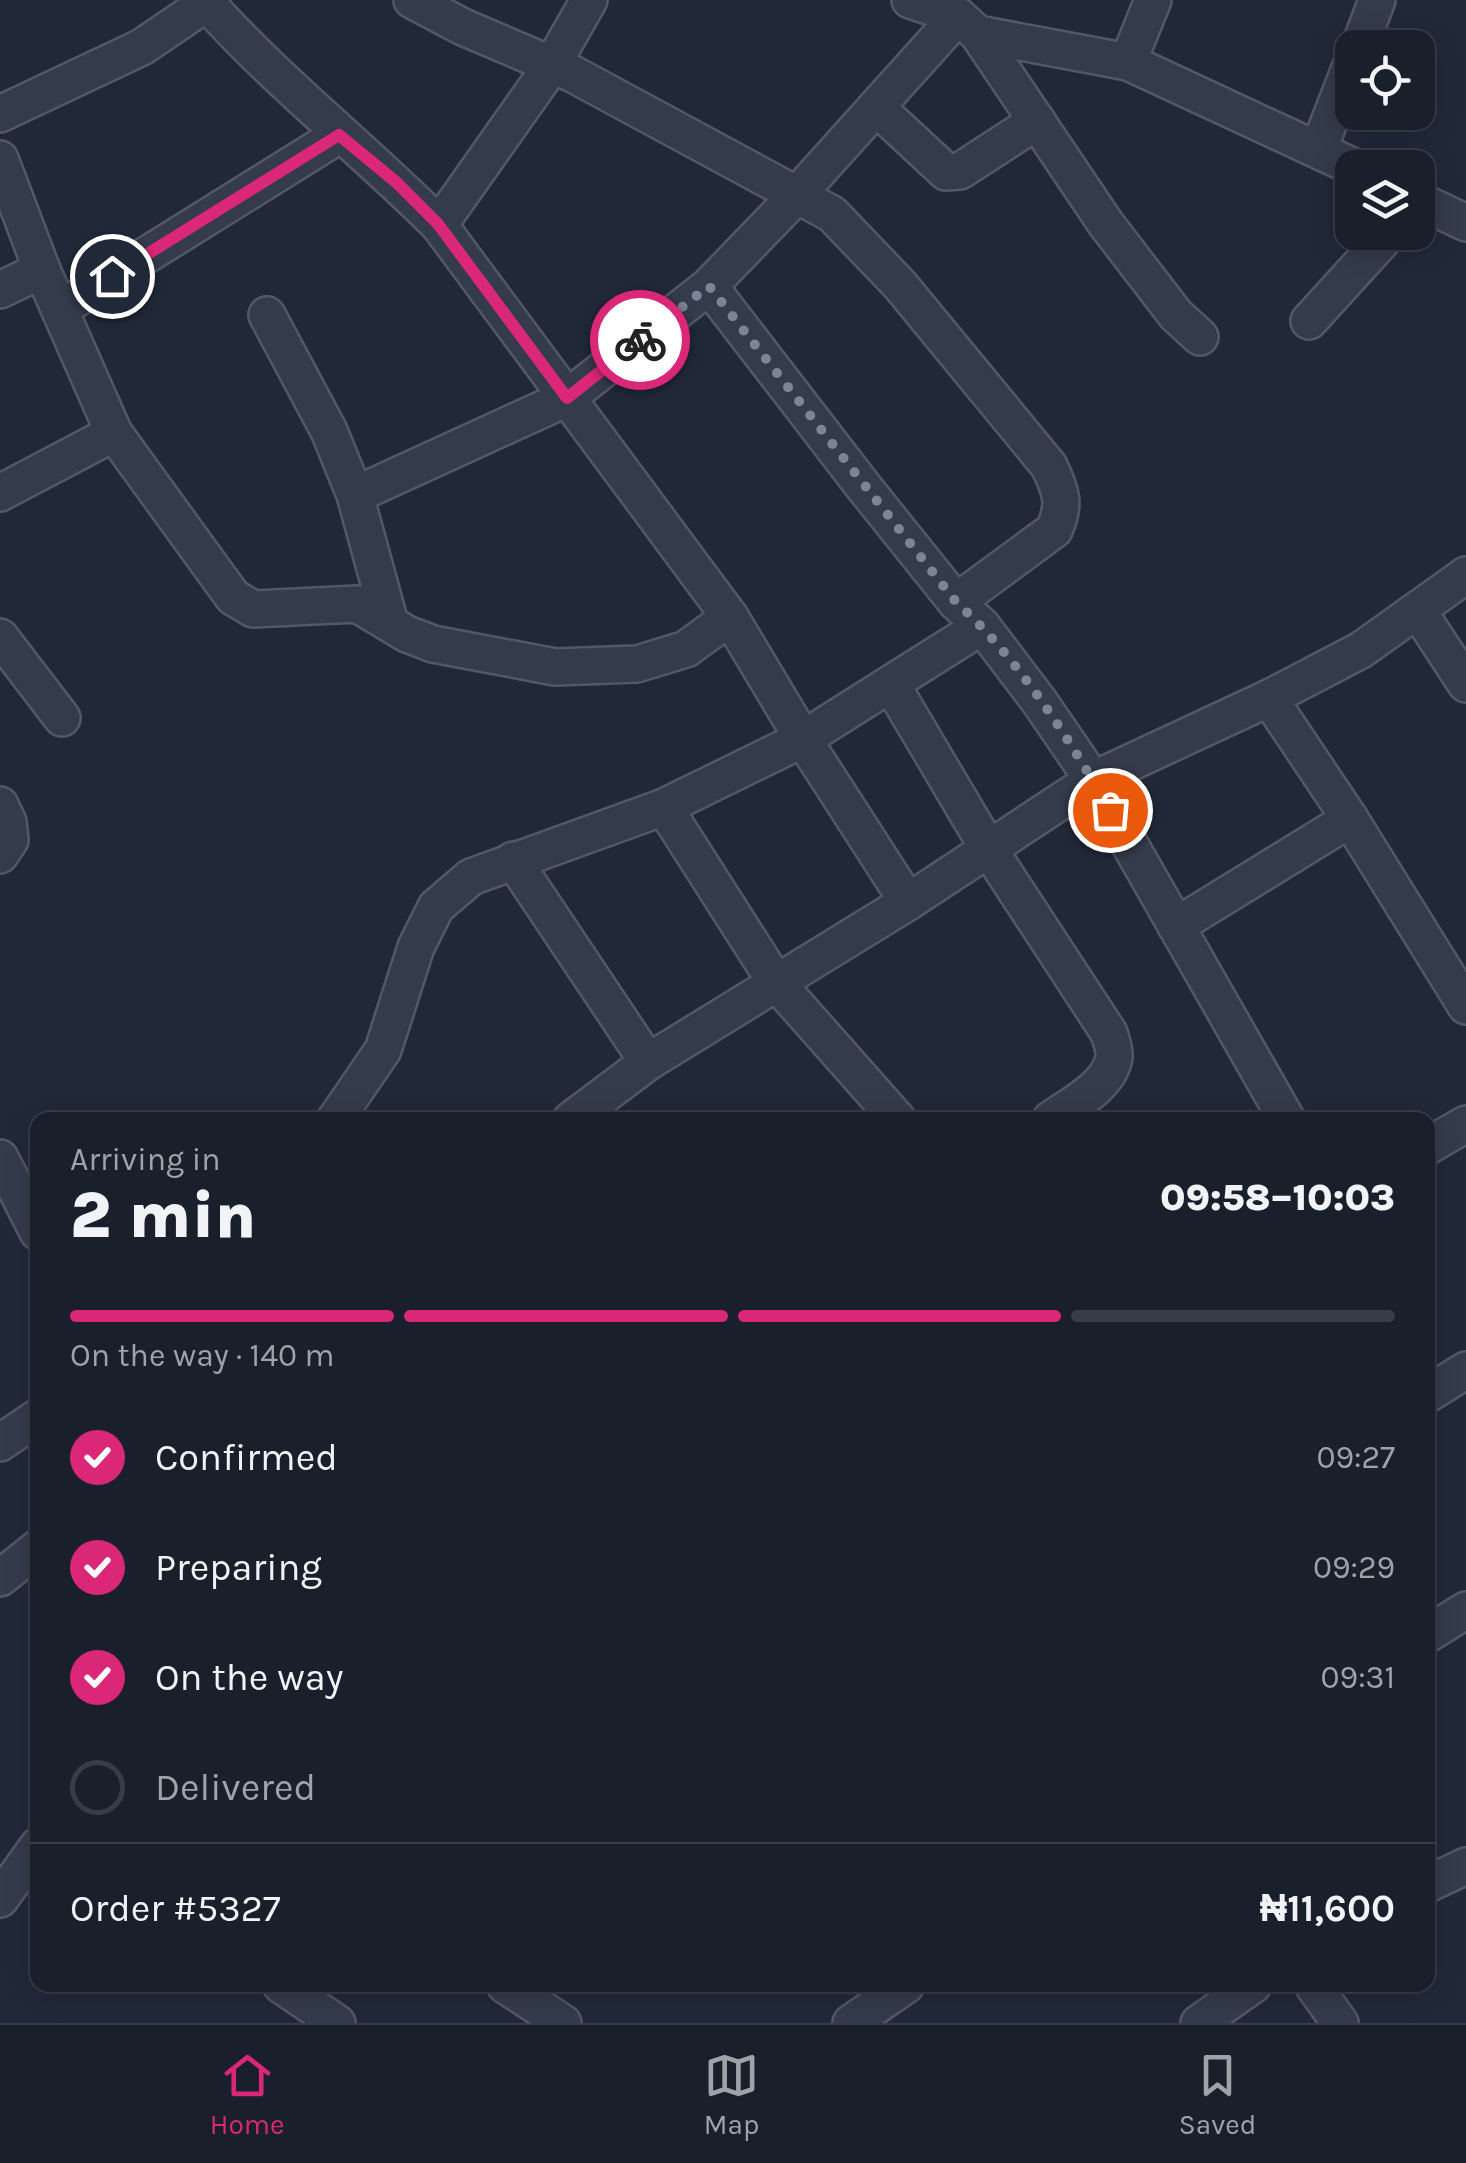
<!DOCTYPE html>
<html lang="en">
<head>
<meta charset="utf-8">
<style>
	:root { --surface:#191f2b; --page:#262c37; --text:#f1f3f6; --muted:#9fa2a9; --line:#373d47; --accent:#db2777 }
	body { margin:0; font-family:Karla,sans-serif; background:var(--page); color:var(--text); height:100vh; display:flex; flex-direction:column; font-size:38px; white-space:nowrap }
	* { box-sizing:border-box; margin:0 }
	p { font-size:32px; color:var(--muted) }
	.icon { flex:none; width:55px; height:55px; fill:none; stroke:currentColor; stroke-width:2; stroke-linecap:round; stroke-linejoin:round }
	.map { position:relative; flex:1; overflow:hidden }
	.drawer { position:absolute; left:30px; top:1112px; width:1405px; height:880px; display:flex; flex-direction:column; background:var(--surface); border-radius:20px; box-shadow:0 5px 25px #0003,0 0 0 2px var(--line) }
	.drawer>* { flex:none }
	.fabs { position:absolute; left:1335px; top:30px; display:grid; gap:20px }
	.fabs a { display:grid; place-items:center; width:100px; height:100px; border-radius:20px; background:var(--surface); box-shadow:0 5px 25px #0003,0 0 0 2px var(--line); font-size:50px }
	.pin { position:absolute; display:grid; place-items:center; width:85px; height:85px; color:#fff; margin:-42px; border:5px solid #fff; border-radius:50%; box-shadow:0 2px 10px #0007 }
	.courier { position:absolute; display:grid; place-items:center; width:100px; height:100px; margin:-50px; border:8px solid #db2777; border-radius:50%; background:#fff; color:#222; box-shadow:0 2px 12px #0007 }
	.head em { font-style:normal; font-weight:800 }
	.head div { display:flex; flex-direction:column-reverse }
	.head { display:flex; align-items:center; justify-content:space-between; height:170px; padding:0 40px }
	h1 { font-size:65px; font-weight:800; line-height:75px }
	.bar { display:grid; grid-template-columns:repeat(4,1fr); gap:15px 10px; align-content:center; height:120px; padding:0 40px }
	.bar i { height:12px; border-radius:8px; background:var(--line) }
	.bar .active { background:var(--accent) }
	.bar p { grid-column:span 4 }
	.line { display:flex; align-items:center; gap:25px; padding:0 40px; border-top:2px solid var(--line) }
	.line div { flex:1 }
	ol { padding:0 40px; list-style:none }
	li { display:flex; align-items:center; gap:30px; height:110px }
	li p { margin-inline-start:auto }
	li .icon { padding:10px; border-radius:50%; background:var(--accent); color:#fff; stroke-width:4 }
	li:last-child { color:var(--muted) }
	li i { width:55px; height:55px; border:5px solid var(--line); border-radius:50% }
	.tab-bar { display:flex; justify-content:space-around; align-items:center; height:140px; border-top:2px solid var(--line); background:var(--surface); font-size:28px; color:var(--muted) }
	.tab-bar a { display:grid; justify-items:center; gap:5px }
	.tab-bar .active { color:var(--accent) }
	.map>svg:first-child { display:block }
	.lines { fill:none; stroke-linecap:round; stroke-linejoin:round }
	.street-casing { stroke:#525867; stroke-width:40 }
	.street { stroke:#343b4a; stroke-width:35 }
	.done { stroke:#7d8495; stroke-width:10; stroke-dasharray:0 18 }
	.route { stroke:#db2777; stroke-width:12 }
</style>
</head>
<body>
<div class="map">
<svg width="1466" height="2023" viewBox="0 0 1466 2023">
	<rect width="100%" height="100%" fill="#212939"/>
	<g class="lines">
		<g class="street-casing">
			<g id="street">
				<path d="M204,0c72,81 158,148 235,225l291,392 73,122 105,163"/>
				<path d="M412,0l51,27 110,47 259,140 68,71 149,181c12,25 17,38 5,64l-98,72"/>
				<polyline points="910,0 958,16 978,34 1128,62 1356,168"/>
				<polyline points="978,34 1106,224 1176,315 1200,337"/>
				<polyline points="1359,48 1377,0"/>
				<polyline points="1128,62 1153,0"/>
				<polyline points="876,107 946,172 960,171 1037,121"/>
				<polyline points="0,114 142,47 211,0"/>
				<polyline points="1319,148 1352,63"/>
				<polyline points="0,159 42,270 114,433 233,597 253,609 357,604 407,634 433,644 555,667 637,664 686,649 730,617"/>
				<polyline points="1418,200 1466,223"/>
				<polyline points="439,225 552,65 589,0"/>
				<polyline points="709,286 863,486 956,602 982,626 1039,701 1093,780 1287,1120"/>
				<polyline points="0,290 42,270"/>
				<polyline points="60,309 339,135"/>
				<polyline points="267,315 329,431 355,495 390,623"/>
				<polyline points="1309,321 1390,232"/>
				<polyline points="0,493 114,433"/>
				<polyline points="355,495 567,398 709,286 796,196 958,16"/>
				<polyline points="1418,611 1466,684"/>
				<polyline points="0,637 62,718"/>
				<path d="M891,684l97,164 121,185c2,7 6,17 5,24 -4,29 -43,48 -64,63"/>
				<polyline points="1269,698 1350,819 1466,1006"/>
				<polyline points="0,805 8,822 10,840 0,855"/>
				<polyline points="664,807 775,981 898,1120"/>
				<polyline points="513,860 648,1062"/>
				<polyline points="1176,926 1350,819"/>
				<polyline points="335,1120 383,1050 416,947 436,907 471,877 664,807 803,739 982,626"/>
				<polyline points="571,1120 648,1062 908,902 1093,780 1269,698 1361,650 1466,575"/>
				<polyline points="1428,1146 1466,1124"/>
				<polyline points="0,1158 38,1232"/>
				<polyline points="1428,1394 1466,1370"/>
				<polyline points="0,1443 38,1417"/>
				<polyline points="0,1578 38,1548"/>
				<polyline points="1428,1634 1466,1610"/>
				<polyline points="1428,1884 1466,1866"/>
				<polyline points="0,1899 38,1846"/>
				<polyline points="281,1985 337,2023"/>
				<polyline points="505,1985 563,2023"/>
				<polyline points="1313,1985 1340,2023"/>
				<polyline points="851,2023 906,1985"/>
				<polyline points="1199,2023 1253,1985"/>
			</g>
		</g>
		<use href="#street" class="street"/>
	</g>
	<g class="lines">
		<path class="done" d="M640,340l69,-54 247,316c62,56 112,135 154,208"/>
		<polyline class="route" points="112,276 339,135 396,182 438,224 567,398 640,340"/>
	</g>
</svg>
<div class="fabs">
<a><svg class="icon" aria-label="locate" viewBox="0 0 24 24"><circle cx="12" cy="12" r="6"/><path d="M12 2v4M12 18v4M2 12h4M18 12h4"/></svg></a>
<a><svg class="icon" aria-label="layers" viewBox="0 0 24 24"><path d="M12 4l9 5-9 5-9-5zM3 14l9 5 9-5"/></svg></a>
</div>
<div class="pin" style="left:1110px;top:810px;background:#ea580c"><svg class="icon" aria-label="bag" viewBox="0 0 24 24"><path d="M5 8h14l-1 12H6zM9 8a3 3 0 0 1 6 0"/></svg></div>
<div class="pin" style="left:112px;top:276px;background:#1f2937"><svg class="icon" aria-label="home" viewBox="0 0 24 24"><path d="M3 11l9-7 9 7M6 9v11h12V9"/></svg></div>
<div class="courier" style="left:640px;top:340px"><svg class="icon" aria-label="bike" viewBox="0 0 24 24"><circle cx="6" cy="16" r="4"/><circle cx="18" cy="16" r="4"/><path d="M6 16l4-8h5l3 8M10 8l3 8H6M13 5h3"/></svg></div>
<section class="drawer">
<div class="head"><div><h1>2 min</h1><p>Arriving in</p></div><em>09:58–10:03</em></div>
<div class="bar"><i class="active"></i><i class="active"></i><i class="active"></i><i></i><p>On the way · 140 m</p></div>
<ol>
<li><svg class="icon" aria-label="check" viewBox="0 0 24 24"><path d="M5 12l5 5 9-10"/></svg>Confirmed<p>09:27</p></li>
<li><svg class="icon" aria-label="check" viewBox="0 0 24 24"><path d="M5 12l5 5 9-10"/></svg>Preparing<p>09:29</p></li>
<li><svg class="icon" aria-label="check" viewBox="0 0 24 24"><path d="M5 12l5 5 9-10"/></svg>On the way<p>09:31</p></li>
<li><i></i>Delivered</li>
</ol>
<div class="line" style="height:130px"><div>Order #5327</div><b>₦11,600</b></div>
</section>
</div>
<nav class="tab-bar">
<a class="active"><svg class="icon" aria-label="home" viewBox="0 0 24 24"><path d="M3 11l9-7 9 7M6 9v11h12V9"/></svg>Home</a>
<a><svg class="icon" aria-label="map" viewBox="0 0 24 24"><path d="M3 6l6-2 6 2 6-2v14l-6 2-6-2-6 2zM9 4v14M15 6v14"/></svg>Map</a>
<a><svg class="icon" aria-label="saved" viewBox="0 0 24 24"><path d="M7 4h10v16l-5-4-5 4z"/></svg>Saved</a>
</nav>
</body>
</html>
